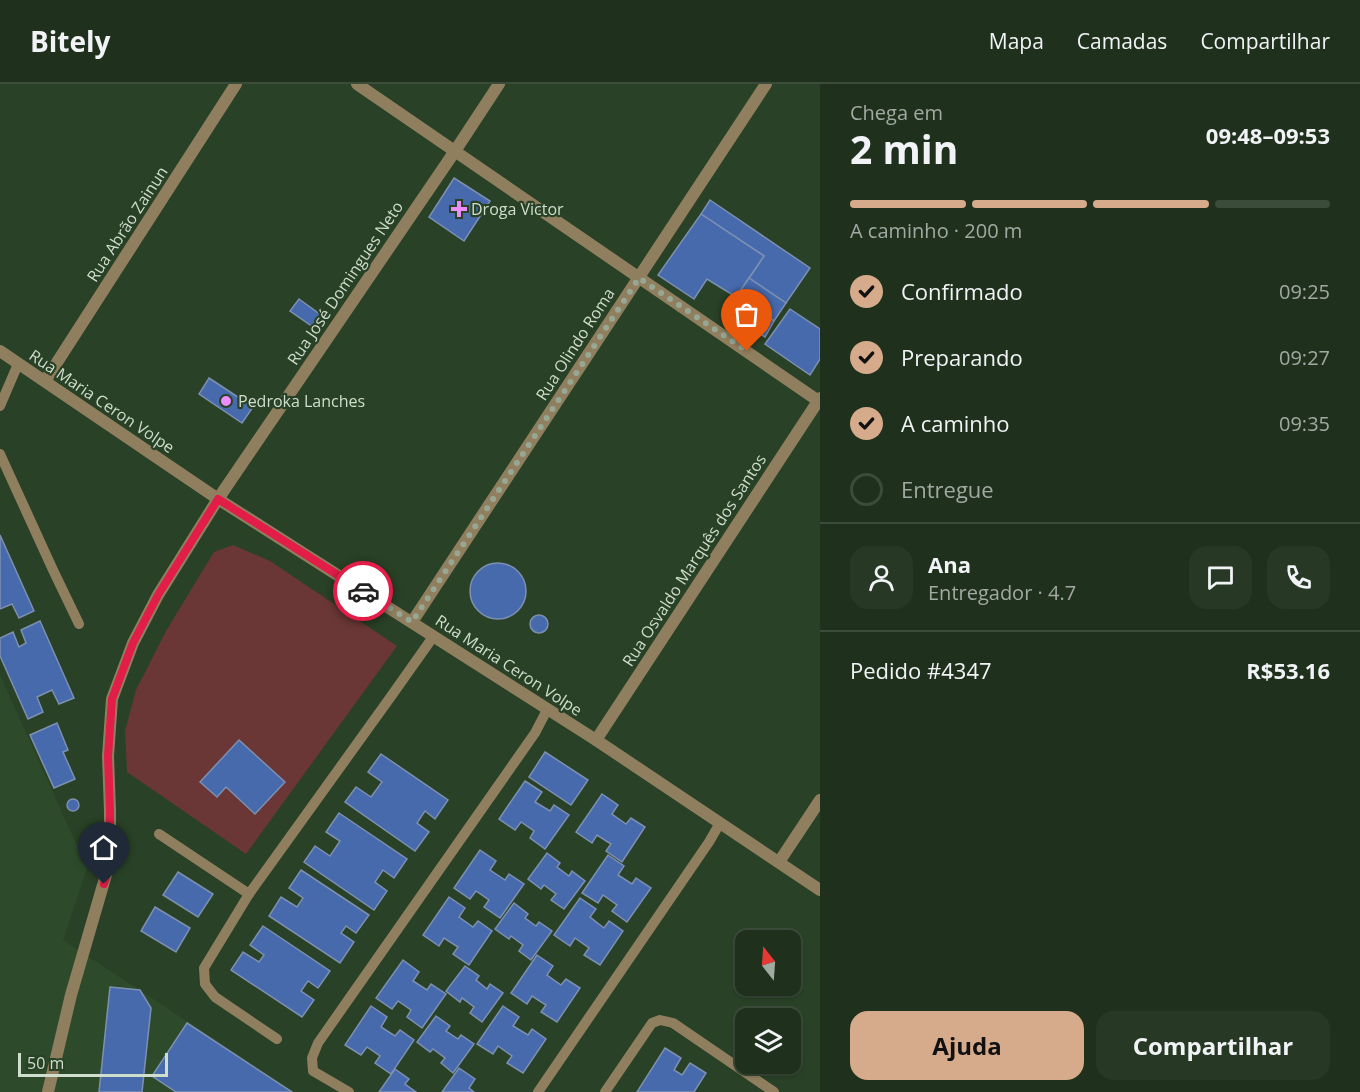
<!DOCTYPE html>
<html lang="pt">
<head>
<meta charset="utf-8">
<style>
	:root { --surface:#1f311c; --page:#273925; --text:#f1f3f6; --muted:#a1a9a3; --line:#3c4c3b; --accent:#d6ab8b }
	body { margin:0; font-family:"Open Sans",sans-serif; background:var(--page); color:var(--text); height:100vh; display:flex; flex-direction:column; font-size:22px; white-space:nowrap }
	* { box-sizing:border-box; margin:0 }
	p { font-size:20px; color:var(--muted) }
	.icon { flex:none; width:33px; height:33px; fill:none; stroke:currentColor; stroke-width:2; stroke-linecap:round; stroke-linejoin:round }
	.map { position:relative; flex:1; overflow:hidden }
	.side { display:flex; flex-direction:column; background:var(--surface); width:540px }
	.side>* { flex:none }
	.needle { width:39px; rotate:343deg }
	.fabs { position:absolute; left:735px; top:846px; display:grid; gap:12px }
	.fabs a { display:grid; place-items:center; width:66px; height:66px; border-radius:12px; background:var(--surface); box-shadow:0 2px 4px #0004,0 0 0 2px var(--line); font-size:30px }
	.scale { position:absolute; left:18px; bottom:15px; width:150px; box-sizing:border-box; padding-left:6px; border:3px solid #d0decd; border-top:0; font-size:16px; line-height:21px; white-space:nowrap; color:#d0decd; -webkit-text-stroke:4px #294126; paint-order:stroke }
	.pin { position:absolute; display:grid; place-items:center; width:51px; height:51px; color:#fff; margin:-62px -26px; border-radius:50% 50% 50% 0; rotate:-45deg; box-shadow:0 0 6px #0007 }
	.pin .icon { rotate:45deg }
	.courier { position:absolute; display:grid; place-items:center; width:60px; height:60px; margin:-30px; border:4px solid #e11d48; border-radius:50%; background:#fff; color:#222; box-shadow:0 2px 8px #0007 }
	.head em { font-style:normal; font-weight:700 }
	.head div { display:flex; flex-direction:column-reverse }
	.head { display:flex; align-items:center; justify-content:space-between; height:102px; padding:0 30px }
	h1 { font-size:39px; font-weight:700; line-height:45px }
	.bar { display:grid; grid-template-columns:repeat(4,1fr); gap:9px 6px; align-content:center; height:72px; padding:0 30px }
	.bar i { height:8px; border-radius:4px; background:var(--line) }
	.bar .current { background:var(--accent) }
	.bar p { grid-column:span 4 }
	.line { display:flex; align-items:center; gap:15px; padding:0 30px; border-top:2px solid var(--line) }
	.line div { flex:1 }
	.round { display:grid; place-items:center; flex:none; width:63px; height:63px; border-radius:18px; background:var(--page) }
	ol { padding:0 30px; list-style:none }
	li { display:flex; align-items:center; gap:18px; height:66px }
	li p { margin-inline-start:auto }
	li .icon { padding:6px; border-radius:50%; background:var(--accent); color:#111; stroke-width:4 }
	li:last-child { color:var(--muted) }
	li i { width:33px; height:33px; border:3px solid var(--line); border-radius:50% }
	.primary-button { display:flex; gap:12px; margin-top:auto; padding:12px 30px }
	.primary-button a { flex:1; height:69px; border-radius:18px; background:var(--accent); color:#111; font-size:24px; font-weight:700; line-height:69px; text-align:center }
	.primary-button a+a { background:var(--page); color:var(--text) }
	header { display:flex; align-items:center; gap:36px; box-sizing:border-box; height:84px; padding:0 30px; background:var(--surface); border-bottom:2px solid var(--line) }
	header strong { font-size:28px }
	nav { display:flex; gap:33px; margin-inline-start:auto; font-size:21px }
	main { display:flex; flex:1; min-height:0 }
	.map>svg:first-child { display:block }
	.built { fill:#2d4b2a }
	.green { fill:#6a3736 }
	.building { fill:#466aac; stroke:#7d90b2; stroke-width:1.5 }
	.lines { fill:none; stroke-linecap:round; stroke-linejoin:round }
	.service { stroke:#907f5f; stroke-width:10 }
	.minor { stroke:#907f5f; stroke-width:12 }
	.tertiary { stroke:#907f5f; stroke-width:12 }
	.done { stroke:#96a793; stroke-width:6; stroke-dasharray:0 10.8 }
	.route { stroke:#e11d48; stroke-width:8 }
	.poi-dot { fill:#eb8dfb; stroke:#294126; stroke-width:2 }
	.labels { text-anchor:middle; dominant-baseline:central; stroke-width:4.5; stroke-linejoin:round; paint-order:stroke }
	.poi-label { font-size:16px; fill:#d0decd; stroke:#294126; text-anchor:start }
	.street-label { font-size:16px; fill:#d0decd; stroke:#294126 }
</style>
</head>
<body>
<header>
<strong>Bitely</strong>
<nav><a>Mapa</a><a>Camadas</a><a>Compartilhar</a></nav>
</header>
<main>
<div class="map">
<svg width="820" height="1008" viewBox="0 0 820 1008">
	<rect width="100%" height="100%" fill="#294126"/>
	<polygon class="built" points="0,591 87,784 63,856 295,1008 0,1008"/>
	<polygon class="green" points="233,461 270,477 397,562 246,770 127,688 125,647 136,606 166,547 214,468"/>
	<g class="building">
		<polygon points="454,94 490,117 464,157 429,133"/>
		<polygon points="710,116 810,184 786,219 749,194 764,172 701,130"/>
		<polygon points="701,130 764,172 736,213 707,195 694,215 658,191"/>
		<polygon points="749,194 786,219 774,237 736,213"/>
		<polygon points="299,215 321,231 313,243 290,227"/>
		<polygon points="790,225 820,245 820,275 810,291 765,260"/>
		<polygon points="761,229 774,237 765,253 752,245"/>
		<polygon points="209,294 253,323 242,339 199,310"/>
		<polygon points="0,451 34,527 19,534 12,520 0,525"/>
		<circle cx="498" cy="507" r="28"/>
		<circle cx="539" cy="540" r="9"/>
		<polygon points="40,537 74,614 59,620 52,606 37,613 43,628 28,635 0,572 0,554 13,548 19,563 26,559 21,546"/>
		<polygon points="57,639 68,666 63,668 75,695 54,704 30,651"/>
		<polygon points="239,656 285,698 255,730 226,703 217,713 200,698"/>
		<polygon points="545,668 588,696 571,721 529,693"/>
		<polygon points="381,670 448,716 435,735 425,727 417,739 429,748 415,767 345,718 356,703 371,713 382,698 368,688"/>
		<polygon points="525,697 542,708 535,718 550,727 554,721 569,731 545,765 530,754 534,747 521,738 515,746 499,735"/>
		<polygon points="602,710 618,721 612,730 626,740 631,734 645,743 622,778 606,767 611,760 597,751 592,759 576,748"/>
		<circle cx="73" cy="721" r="6"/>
		<polygon points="339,729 407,775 394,794 383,786 375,798 387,807 374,826 304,778 315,762 330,772 340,757 326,748"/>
		<polygon points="480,766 496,777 490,786 505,796 509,790 524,800 500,834 484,823 489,816 476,807 470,815 454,804"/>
		<polygon points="547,769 560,779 557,783 569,792 572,787 585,797 564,825 551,816 556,810 544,801 541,805 528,795"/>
		<polygon points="608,771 624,782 618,791 632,800 636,794 651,804 627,838 612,827 617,821 603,811 598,819 582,809"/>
		<polygon points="301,786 369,831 356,849 346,842 341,849 354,858 340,879 269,832 281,813 297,823 303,814 289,804"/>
		<polygon points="178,788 213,810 198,833 163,811"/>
		<polygon points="449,813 465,824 459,833 473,843 478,837 492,847 469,881 453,870 458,863 444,854 439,862 423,851"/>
		<polygon points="580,814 596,825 590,833 604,844 609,837 623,847 600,881 584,871 589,864 575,854 570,862 554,851"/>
		<polygon points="514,819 528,830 525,834 536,842 539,838 552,847 531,876 519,867 523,861 511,852 509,855 495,845"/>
		<polygon points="155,823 190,844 176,868 141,847"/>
		<polygon points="263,842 330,887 318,904 308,897 301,907 314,916 302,933 231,886 243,868 259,878 264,871 250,861"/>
		<polygon points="537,871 553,882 547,891 561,901 566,895 580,904 557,938 541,928 546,921 532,912 527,920 511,909"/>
		<polygon points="403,876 419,888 413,897 427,906 431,900 446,910 422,944 407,933 411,926 398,917 392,925 376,914"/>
		<polygon points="465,882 479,892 476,896 487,905 490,900 503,909 482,938 470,929 474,923 462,914 460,918 446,907"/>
		<polygon points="110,903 140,906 151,924 142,1008 99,1008"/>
		<polygon points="371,922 387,933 381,943 395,952 400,946 414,956 391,990 375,979 380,972 367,963 361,971 345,961"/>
		<polygon points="503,922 519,933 513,942 528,951 532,945 546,955 523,989 507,979 512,972 498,962 493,970 477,960"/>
		<polygon points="436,932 450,942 446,947 458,955 461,951 474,960 453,989 441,979 445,974 433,965 430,968 417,958"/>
		<polygon points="187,939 292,1008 176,1008 152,992"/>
		<polygon points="665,964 681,974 674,986 682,991 690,979 706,989 694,1008 637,1008"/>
		<polygon points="459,984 475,995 469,1004 474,1008 442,1008"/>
		<polygon points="395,985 409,995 405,1000 416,1008 379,1008"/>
	</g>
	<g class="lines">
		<g class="service">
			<polyline points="0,322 18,280"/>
			<polyline points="0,370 53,486 79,540"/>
			<polyline points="159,750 249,810"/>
			<polyline points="277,955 215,913 205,900 204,884 249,810 392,611 433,553"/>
			<polyline points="349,1008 313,987 312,974 318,959 535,649 547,626"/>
			<polyline points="538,1008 709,758 720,739"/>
			<polyline points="605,1008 652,939 660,936 673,939 774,1008"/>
		</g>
		<g class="minor">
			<polyline points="357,0 820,318"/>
			<polyline points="0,267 218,415 596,656 820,806"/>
			<polyline points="45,297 236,0"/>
			<polyline points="412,538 766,0"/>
			<polyline points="596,656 820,314"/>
			<polyline points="779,778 820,716"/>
		</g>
		<polyline class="tertiary" points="48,1008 71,911 110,777 110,727 108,672 112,615 133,559 158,511 218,415 455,67 499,0"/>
	</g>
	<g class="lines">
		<polyline class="done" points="363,507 412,538 639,194 747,267"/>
		<polyline class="route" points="104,800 110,777 110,727 108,672 112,615 133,559 158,511 218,415 363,507"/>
	</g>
	<g class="poi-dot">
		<path d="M456 116h6v6h6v6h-6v6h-6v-6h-6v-6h6z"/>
		<circle cx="226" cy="317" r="6"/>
	</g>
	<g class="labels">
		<g class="poi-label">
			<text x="471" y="125">Droga Victor</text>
			<text x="238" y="317">Pedroka Lanches</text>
		</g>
		<g class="street-label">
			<text transform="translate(127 140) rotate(-57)">Rua Abrão Zainun</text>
			<text transform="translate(345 199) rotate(-56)">Rua José Domingues Neto</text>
			<text transform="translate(575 260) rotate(-57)">Rua Olindo Roma</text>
			<text transform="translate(102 317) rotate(34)">Rua Maria Ceron Volpe</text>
			<text transform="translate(694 476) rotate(-57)">Rua Osvaldo Marquês dos Santos</text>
			<text transform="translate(509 581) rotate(33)">Rua Maria Ceron Volpe</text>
		</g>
	</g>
</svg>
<div class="fabs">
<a><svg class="needle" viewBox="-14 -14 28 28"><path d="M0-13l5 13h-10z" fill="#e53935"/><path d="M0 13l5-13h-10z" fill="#a1a9a3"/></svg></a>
<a><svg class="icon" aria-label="layers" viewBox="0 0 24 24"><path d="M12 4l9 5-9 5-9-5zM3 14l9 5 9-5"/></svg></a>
</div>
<div class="scale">50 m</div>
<div class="pin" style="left:747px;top:267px;background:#ea580c"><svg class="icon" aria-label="bag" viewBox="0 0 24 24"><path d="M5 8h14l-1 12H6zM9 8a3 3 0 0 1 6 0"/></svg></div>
<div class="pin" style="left:104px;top:800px;background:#1f2937"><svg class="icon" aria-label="home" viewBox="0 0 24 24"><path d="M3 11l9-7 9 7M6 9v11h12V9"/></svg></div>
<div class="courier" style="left:363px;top:507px"><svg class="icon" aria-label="car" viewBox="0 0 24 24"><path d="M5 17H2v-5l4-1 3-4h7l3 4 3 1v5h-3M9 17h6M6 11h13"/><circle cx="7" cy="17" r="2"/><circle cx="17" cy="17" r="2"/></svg></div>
</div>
<section class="side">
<div class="head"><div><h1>2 min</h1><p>Chega em</p></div><em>09:48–09:53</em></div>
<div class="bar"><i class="current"></i><i class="current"></i><i class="current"></i><i></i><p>A caminho · 200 m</p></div>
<ol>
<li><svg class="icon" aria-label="check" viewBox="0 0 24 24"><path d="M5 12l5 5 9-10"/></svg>Confirmado<p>09:25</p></li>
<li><svg class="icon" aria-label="check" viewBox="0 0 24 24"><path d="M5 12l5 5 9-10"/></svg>Preparando<p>09:27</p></li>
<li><svg class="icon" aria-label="check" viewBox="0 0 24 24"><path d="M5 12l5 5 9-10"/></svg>A caminho<p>09:35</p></li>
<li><i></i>Entregue</li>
</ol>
<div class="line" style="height:108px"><a class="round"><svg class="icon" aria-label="person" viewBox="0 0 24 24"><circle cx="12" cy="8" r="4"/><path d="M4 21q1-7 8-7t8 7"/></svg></a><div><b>Ana</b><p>Entregador · 4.7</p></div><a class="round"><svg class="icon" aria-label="chat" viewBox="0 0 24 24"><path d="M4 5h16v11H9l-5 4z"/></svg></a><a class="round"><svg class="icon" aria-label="phone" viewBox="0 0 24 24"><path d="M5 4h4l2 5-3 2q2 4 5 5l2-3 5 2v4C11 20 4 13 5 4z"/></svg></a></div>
<div class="line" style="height:78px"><div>Pedido #4347</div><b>R$53.16</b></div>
<div class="primary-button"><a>Ajuda</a><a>Compartilhar</a></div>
</section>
</main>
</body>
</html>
